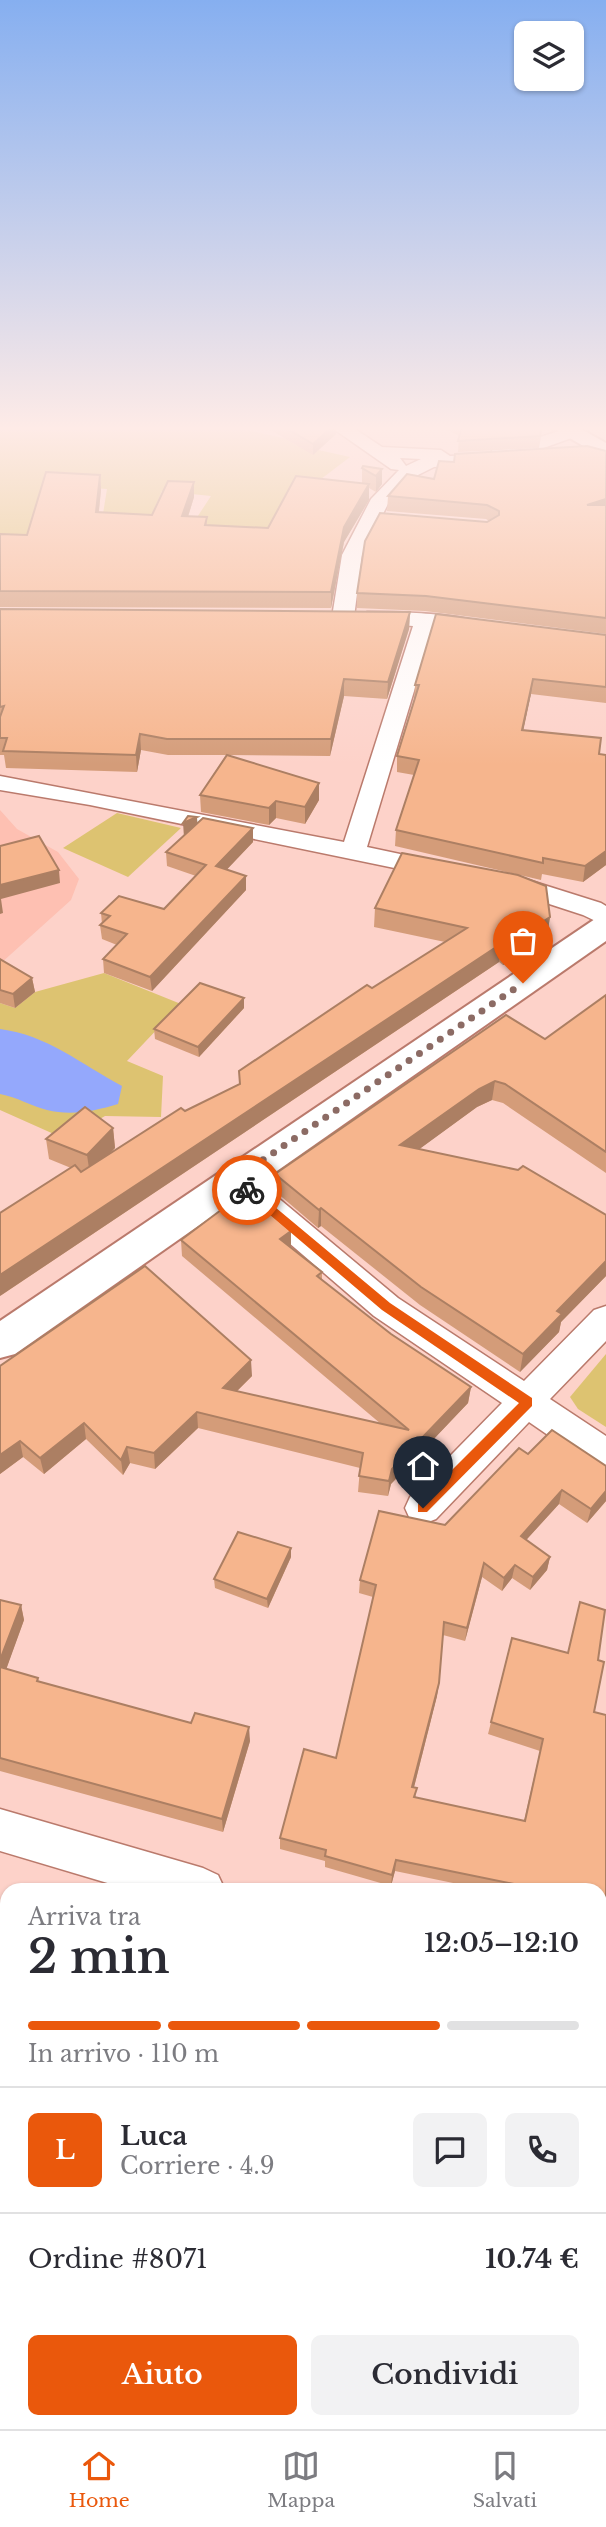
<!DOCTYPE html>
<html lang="it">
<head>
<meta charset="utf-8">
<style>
	:root { --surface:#fff; --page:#f2f2f3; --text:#2b2b33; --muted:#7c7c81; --line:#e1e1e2; --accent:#ea580c }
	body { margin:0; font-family:"Libre Baskerville",serif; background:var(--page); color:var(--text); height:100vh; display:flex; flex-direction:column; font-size:26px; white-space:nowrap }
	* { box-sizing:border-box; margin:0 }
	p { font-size:23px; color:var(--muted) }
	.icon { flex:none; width:38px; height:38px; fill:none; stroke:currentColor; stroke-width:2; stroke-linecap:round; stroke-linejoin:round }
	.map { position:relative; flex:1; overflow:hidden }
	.drawer { position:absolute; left:0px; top:1883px; width:607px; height:546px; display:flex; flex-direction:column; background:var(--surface); border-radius:21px 21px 0 0; box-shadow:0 2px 5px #0004 }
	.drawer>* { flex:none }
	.controls { position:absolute; left:514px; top:21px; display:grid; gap:14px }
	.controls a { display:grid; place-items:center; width:70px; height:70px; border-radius:10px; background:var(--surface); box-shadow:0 2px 5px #0004; font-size:35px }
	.pin { position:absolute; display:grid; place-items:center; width:60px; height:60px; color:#fff; margin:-72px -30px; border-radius:50% 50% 50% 0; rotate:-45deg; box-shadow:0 0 7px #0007 }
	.pin .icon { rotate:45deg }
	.courier { position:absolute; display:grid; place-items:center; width:70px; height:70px; margin:-35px; border:5px solid #ea580c; border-radius:50%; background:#fff; color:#222; box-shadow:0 2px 9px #0007 }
	.head em { font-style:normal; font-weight:600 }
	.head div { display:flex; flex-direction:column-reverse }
	.head { display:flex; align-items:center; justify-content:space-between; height:119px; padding:0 28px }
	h1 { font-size:46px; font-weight:600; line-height:52px }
	.bar { display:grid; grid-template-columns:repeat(4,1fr); gap:10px 7px; align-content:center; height:84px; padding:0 28px }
	.bar i { height:9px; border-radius:5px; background:var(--line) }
	.bar .selected { background:var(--accent) }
	.bar p { grid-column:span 4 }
	.line { display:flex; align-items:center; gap:18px; padding:0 28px; border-top:2px solid var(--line) }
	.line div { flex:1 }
	.round { display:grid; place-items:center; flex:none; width:74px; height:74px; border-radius:10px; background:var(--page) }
	.primary-button { display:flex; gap:14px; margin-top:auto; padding:14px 28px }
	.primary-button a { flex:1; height:80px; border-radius:10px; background:var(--accent); color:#fff; font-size:28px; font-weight:600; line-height:80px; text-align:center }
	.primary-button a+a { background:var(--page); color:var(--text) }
	.dock { display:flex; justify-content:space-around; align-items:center; height:98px; border-top:2px solid var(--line); background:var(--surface); font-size:19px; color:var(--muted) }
	.dock a { display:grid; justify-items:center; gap:4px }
	.dock .selected { color:var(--accent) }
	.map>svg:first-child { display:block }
	.built { fill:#fec0b2 }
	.green { fill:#ddc371 }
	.water { fill:#94a8fc }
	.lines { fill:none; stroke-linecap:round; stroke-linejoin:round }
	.minor-casing { stroke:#ba7a6c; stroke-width:3 }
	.major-casing { stroke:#ba7a6c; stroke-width:4 }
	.minor { fill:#fff; fill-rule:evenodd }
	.major { fill:#fff; fill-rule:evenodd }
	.wall { fill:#d49c79 }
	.shaded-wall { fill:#ac7f63 }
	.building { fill:#f6b58d; stroke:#ac7f63; stroke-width:2 }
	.route { fill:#ea580c }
	.done { stroke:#8c6b64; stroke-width:7; stroke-dasharray:0 12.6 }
</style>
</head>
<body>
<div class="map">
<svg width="606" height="2429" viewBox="0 0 606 2429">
	<rect width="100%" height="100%" fill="#fdd2c9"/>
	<polygon class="built" points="0,810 17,829 58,852 79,879 71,900 0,964"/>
	<g class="green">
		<polygon points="0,425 222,425 284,438 296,445 350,457 304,492 269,544 190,528 211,496 162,491 146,528 101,526 107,489 46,485 24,557 0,556"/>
		<polygon points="117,813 181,828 128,877 63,848"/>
		<polygon points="104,973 181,1004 127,1061 163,1076 161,1117 105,1116 65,1139 0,1110 0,1003 15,1008 35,992"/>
		<polygon points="606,1354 606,1427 578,1409 570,1397"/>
	</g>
	<path class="water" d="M0,1029c47,6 81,35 122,57l-4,18c-23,7 -47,12 -71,6 -16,-4 -30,-13 -47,-16z"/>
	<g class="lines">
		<g class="minor-casing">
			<g id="minor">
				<path d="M328,425h21l33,22 59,3 9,6 41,-2 2,-6 35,-7 43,-14 9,5 -3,4 -39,14 -34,6 -1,7 -69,4 -20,10 -25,25 -27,53 -8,62 -11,6 -11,-6 10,-62 29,-56 28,-29 -8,-1zM400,458l21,1 -15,7z"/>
				<path d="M367,612c22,0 108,0 120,16l-11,6 -43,-6 -66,219 80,17 4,5 -4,5 -9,3 -348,-72 -90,-15v-14l344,66 69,-216 -53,-4 -4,-4z"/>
				<polygon points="506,873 601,903 606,906 606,926 583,915 497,887 493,881 497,875"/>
				<polygon points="235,1168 246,1171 398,1298 524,1381 594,1310 606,1306 606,1341 550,1399 606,1436 606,1470 593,1466 529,1422 436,1519 423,1524 410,1519 405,1508 410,1497 502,1403 374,1316 224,1187 220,1179 224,1171"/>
				<polygon points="0,1809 203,1868 218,1875 225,1890 131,1890 0,1851"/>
				<polygon points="600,1960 606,1962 606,2006 600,2004"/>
			</g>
		</g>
		<g class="major-casing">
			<g id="major">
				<polygon points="547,425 574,425 606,443 606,459"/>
				<polygon points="606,916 606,941 15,1354 0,1358 0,1321 595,919"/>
			</g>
		</g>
		<use href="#minor" class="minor"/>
		<use href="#major" class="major"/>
	</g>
	<g class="wall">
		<polygon points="262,425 336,425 336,434 313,455"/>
		<polygon points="439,425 543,425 539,448 458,452 459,436"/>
		<polygon points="606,451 606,634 425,611 357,608 357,593 489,521 486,519 387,511 388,496 434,479 454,462"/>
		<polygon points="362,468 382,469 382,484 376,492 369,488 369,500 344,542 331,608 0,607 0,534 27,535 100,475 101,490 99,512 152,515 194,482 194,497 188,517 207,517 207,525 268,528 362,484"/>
		<polygon points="0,609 410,612 409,629 387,699 344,696 330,756 228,755 319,800 305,824 276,818 269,825 201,812 200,795 226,755 168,755 141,750 137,772 6,768 4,755 0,755"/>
		<polygon points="606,635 606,703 531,694 523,730 599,754 606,755 606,865 583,882 542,874 541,880 395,846 396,830 414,775 397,772 397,756 414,701 415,685"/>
		<polygon points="198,823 253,828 253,842 227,869 246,890 152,991 104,973 103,959 117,945 102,939 100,925 102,924 101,913 164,909 196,876 167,866 166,852"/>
		<polygon points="375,908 550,917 547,936 503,965 499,962 0,1296 71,1168 49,1159 46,1139 113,1128 115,1148 109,1154 185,1111 239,1084 372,988 445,942 374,927"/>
		<polygon points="0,959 32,978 35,992 15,1008 0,1003"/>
		<polygon points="606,995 606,1173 503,1103 492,1100 477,1107 419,1149 606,1215 606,1276 561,1322 559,1332 520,1372 420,1305 321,1226 318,1228 276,1192 275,1174 545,1039"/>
		<polygon points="244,998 244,1008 199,1057 155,1039 154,1029"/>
		<polygon points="181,1240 291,1247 322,1272 322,1280 391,1334 471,1387 468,1403 391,1484 388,1496 358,1492 360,1468 198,1428 155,1469 130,1463 123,1475 86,1439 44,1474 23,1457 0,1474 0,1366 252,1376 237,1391 381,1424 182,1256"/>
		<polygon points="528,1454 606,1466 606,1501 587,1523 559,1504 526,1540 550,1557 547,1570 530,1590 512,1578 502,1591 482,1577 465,1641 443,1635 437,1696 414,1787 416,1798 524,1821 540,1751 488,1734 491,1722 598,1660 594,1712 606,1715 606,1929 600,1927 600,1890 487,1890 395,1871 391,1886 325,1867 325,1861 280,1849 280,1838 336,1758 373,1597 359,1593 360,1580 445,1525"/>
		<polygon points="291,1557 268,1608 215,1588 214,1579"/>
		<polygon points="0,1600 21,1605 24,1620 6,1669 38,1678 39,1682 250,1741 223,1832 0,1771"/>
		<polygon points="600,2133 606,2135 606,2301 600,2303"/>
		<polygon points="601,2374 606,2429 490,2429 491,2422 600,2422 600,2375"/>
	</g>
	<g class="shaded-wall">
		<polygon points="334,425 336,425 336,434 313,455 313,444"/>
		<polygon points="382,469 382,484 376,492 376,476"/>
		<polygon points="100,475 101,490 97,527 96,512"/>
		<polygon points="194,482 194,497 183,532 182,516"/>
		<polygon points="369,484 369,500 344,542 331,608 331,592 344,527"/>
		<polygon points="606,499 606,513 587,505"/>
		<polygon points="410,612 409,629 387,699 388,682"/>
		<polygon points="344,679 344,696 330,756 331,739"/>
		<polygon points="533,679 531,694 520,746 522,730"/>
		<polygon points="140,734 141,750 137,772 136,755"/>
		<polygon points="319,783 319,800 305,824 305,807"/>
		<polygon points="276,801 276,818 269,825 269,808"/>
		<polygon points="197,817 198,831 184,837 183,823"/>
		<polygon points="253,828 253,842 217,880 216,866"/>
		<polygon points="606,851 606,865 583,882 585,866"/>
		<polygon points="59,870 60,883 1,899 3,913 0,914 0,885"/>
		<polygon points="246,876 246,890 152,991 150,977"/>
		<polygon points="550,917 547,936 503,965 505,946"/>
		<polygon points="501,944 499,962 0,1296 0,1275"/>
		<polygon points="32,978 35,992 15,1008 13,994"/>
		<polygon points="244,998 244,1008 199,1057 198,1047"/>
		<polygon points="495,1081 492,1100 477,1107 399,1164 400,1145 479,1089"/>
		<polygon points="113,1128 115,1148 90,1175 87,1155"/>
		<polygon points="321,1208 321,1226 318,1228 319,1210"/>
		<polygon points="291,1231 291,1248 280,1239"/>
		<polygon points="606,1261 606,1276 561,1322 559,1332 520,1372 523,1354 557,1311"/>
		<polygon points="251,1360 252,1376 224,1404 223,1388"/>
		<polygon points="471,1387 468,1403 391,1484 388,1496 389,1481 392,1469"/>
		<polygon points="197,1412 198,1428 155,1469 154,1453"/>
		<polygon points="84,1423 86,1439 44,1474 40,1458"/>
		<polygon points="20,1441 23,1457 0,1474 0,1455"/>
		<polygon points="127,1447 130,1463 123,1475 121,1460"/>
		<polygon points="562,1490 559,1504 518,1549 521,1536"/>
		<polygon points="606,1491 606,1501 587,1523 591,1509"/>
		<polygon points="291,1548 291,1557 268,1608 267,1599"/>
		<polygon points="550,1557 547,1570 530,1590 533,1577"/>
		<polygon points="484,1563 482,1577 465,1641 467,1628"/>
		<polygon points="515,1565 512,1578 502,1591 504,1578"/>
		<polygon points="21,1605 24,1620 2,1681 0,1674 0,1660"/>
		<polygon points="439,1683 437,1696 411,1799 412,1787"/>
		<polygon points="249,1727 250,1741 223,1832 222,1819"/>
		<polygon points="396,1860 395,1871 391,1886 392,1875"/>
		<polygon points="7,2280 7,2286 0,2290 0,2284"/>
	</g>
	<g class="building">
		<polygon points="281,425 334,425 313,444"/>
		<polygon points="461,425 542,425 540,436 458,441 462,426"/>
		<polygon points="587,446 606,451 606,499 587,505 606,505 606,618 426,596 357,593 365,541 380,513 487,522 499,515 499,511 487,505 388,496 407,474 434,479 439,461 454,462 455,454"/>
		<polygon points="363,466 382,469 376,476 362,468"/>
		<polygon points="46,472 100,475 96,512 152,515 168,481 194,482 182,516 207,517 205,525 268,528 296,476 369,484 344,527 331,592 0,591 0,534 27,535"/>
		<polygon points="0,609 410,612 388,682 344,679 331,739 167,739 140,734 136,755 3,751 7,738 0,738 0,717 4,706 0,707"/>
		<polygon points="436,614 606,635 606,687 533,679 522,730 601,738 599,754 606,755 606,851 585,866 543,858 543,863 396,830 419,760 397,756 419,685 415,685"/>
		<polygon points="227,755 319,783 305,807 276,801 269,808 200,795"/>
		<polygon points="188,816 197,817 183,823"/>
		<polygon points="203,818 253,828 216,866 246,876 150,977 103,959 127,934 100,925 110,916 101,913 119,896 164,909 206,865 166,852"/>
		<polygon points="39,836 59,870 0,885 0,846"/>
		<polygon points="402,853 518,875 546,886 550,917 505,946 501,944 0,1275 0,1213 75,1165 81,1172 181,1108 185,1111 240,1084 239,1071 367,985 372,988 467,928 375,908"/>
		<polygon points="0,959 32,978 13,994 0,990"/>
		<polygon points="200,983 244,998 198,1047 154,1029"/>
		<polygon points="606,995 606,1152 505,1084 495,1081 479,1089 400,1145 518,1170 523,1166 606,1215 606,1261 557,1311 562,1314 523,1354 421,1287 321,1208 319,1210 275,1174 506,1015 545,1039"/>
		<polygon points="85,1107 113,1128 87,1155 46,1139"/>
		<polygon points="245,1192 291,1231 280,1239 322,1272 317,1276 391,1334 471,1387 392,1469 389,1481 359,1476 363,1453 197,1412 154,1453 127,1447 121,1460 84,1423 40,1458 20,1441 0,1455 0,1366 145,1266 251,1360 223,1388 409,1430 181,1240"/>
		<polygon points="552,1430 606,1466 606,1491 591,1509 562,1490 521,1536 550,1557 533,1577 515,1565 504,1578 484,1563 467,1628 444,1622 439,1683 412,1787 417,1788 414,1797 525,1821 543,1739 491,1722 512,1638 568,1653 580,1602 605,1610 598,1660 604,1662 594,1712 606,1715 606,1917 600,1915 600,1890 518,1890 519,1885 396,1860 392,1875 325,1856 326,1850 280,1838 304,1749 336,1758 376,1585 360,1580 379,1511 445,1525 519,1448 528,1454"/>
		<polygon points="238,1532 291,1548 267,1599 214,1579"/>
		<polygon points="0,1600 21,1605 0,1660"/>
		<polygon points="0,1667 38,1678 37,1681 191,1723 195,1713 249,1727 222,1819 0,1758"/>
		<polygon points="600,2133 606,2135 606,2296 600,2297"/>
		<polygon points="7,2211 7,2280 0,2284 0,2214"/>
		<polygon points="601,2374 606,2374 606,2429 494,2429 495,2422 600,2422"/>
		<polygon points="13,2422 96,2422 125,2424 125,2422 348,2422 348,2429 13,2429"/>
	</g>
	<linearGradient id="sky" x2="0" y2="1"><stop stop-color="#86aff0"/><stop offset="0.56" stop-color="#feebe7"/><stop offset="1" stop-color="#feebe7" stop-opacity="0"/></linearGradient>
	<rect width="606" height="765" fill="url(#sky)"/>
	<polygon class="route" points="243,1187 251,1187 390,1303 532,1398 532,1406 427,1512 418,1512 418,1504 519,1403 382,1310 243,1192"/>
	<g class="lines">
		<polyline class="done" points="247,1190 235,1179 523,983"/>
	</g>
</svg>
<div class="controls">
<a><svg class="icon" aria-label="layers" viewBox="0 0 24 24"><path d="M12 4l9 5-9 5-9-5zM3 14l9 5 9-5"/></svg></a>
</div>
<div class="pin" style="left:523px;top:983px;background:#ea580c"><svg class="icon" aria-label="bag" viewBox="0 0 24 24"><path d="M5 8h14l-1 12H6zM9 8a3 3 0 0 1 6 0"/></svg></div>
<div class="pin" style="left:423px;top:1508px;background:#1f2937"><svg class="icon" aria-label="home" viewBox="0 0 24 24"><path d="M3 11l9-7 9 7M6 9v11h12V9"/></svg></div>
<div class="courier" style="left:247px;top:1190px"><svg class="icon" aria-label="bike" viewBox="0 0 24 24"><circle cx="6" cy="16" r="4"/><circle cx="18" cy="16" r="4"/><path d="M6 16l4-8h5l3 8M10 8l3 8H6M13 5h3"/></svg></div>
<section class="drawer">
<div class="head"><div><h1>2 min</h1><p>Arriva tra</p></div><em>12:05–12:10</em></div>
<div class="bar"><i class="selected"></i><i class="selected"></i><i class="selected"></i><i></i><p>In arrivo · 110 m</p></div>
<div class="line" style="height:126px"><b class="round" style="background:var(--accent);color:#fff">L</b><div><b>Luca</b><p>Corriere · 4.9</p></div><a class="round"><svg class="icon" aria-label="chat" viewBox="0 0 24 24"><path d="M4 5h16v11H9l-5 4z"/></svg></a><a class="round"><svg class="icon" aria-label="phone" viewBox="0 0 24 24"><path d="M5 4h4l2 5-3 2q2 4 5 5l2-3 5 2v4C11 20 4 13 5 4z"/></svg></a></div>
<div class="line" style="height:91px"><div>Ordine #8071</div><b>10.74 €</b></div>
<div class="primary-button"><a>Aiuto</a><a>Condividi</a></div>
</section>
</div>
<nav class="dock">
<a class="selected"><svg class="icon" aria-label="home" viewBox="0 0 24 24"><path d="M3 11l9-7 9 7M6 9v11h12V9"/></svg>Home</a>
<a><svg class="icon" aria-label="map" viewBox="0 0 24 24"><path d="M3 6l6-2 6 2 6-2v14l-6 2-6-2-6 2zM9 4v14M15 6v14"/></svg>Mappa</a>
<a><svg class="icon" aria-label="saved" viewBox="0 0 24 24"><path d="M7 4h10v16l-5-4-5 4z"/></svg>Salvati</a>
</nav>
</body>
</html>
